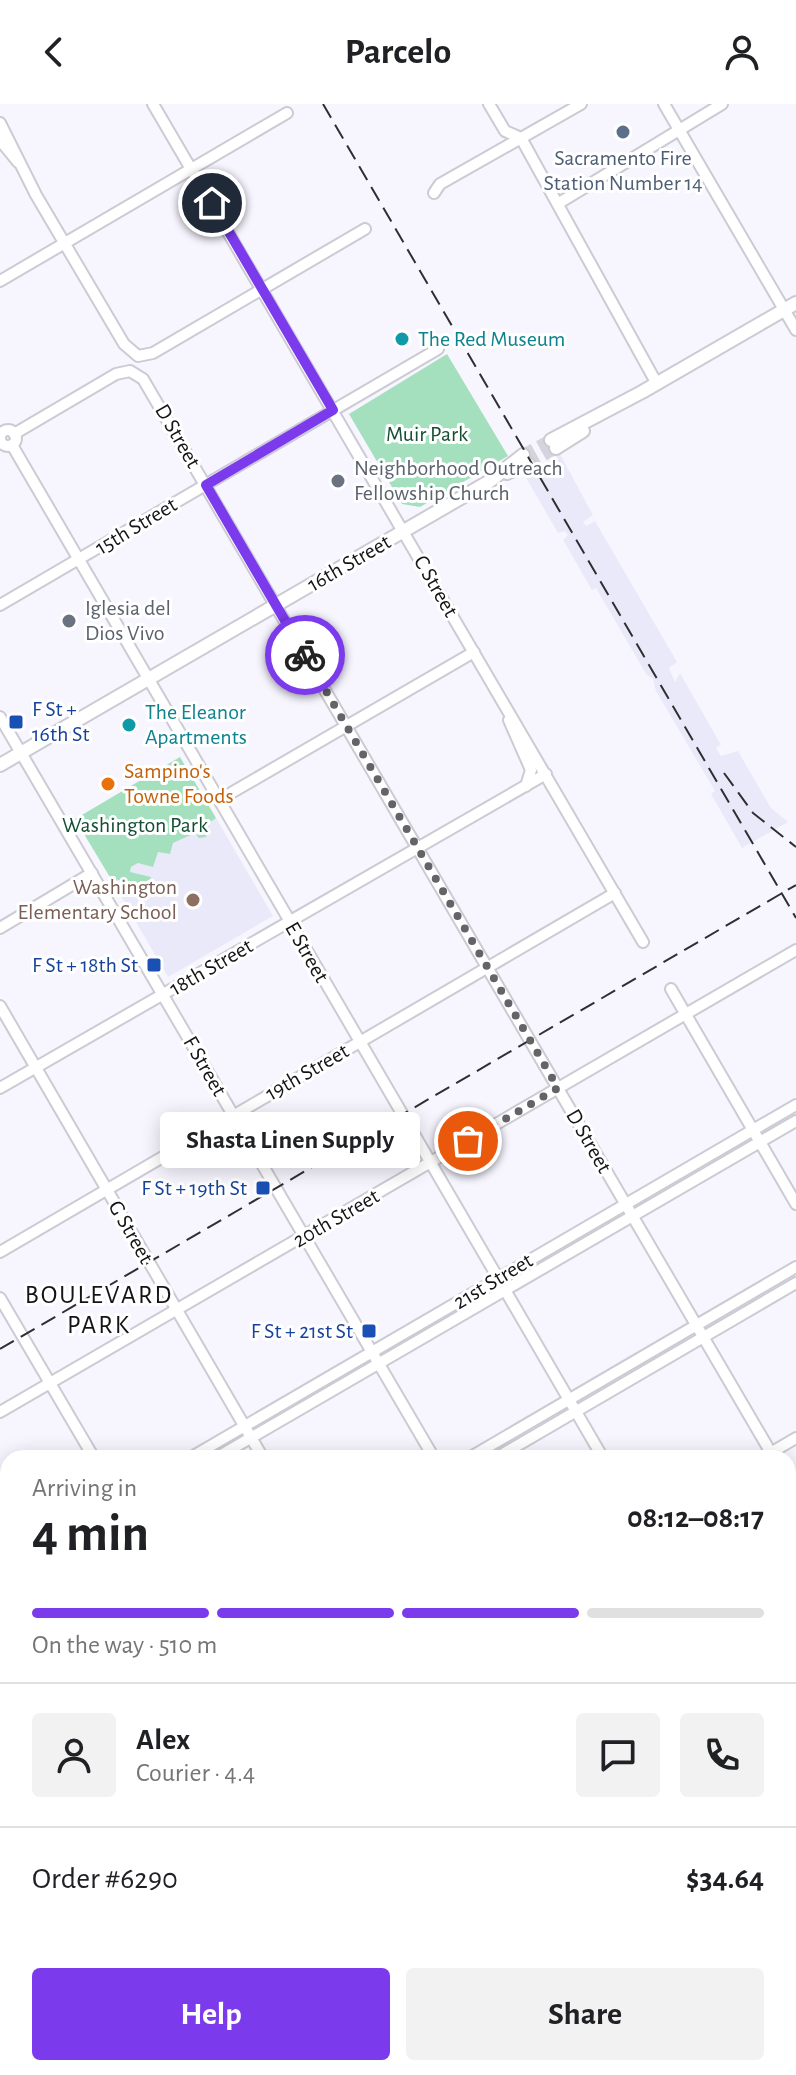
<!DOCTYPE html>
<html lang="en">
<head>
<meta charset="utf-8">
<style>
	:root { --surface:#fff; --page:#f2f2f2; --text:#202124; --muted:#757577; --line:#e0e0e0; --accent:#7c3aed }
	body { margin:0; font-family:"Alegreya Sans",sans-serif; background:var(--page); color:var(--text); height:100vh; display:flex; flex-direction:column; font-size:30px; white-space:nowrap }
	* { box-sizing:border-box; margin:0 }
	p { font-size:26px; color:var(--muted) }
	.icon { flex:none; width:44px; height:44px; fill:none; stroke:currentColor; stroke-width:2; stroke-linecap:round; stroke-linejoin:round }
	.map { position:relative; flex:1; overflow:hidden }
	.details { position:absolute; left:0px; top:1346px; width:796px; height:626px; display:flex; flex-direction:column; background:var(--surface); border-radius:24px 24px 0 0; box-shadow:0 4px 20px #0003 }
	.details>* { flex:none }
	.pin { position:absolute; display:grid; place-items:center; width:68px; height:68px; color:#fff; margin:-34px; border:4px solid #fff; border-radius:50%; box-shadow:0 2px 8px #0007 }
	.courier { position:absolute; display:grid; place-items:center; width:80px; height:80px; margin:-40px; border:6px solid #7c3aed; border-radius:50%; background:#fff; color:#222; box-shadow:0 2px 10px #0007 }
	.bubble { position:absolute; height:56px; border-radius:8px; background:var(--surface); box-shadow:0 4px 20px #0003; font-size:26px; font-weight:700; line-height:56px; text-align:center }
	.overview em { font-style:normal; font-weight:700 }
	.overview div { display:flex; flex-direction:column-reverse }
	.overview { display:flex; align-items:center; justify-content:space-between; height:136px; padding:0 32px }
	h1 { font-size:52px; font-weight:700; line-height:60px }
	.bar { display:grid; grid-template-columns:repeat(4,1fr); gap:12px 8px; align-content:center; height:96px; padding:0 32px }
	.bar i { height:10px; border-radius:6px; background:var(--line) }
	.bar .on { background:var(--accent) }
	.bar p { grid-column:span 4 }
	.line { display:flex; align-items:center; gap:20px; padding:0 32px; border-top:2px solid var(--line) }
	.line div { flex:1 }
	.round { display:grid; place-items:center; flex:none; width:84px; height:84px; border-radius:8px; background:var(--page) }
	.action { display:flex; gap:16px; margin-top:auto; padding:16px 32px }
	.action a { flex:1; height:92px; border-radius:8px; background:var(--accent); color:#fff; font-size:32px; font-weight:700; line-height:92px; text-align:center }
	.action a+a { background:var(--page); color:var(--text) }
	header { display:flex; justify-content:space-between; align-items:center; height:104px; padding:0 32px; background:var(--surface); font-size:36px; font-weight:700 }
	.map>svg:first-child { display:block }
	.built { fill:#eae9f9 }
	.green { fill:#a4e0bd }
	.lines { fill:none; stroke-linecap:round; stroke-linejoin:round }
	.major-tunnel { stroke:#d5d4dc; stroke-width:12; stroke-dasharray:12 6; stroke-linecap:butt }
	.minor-casing { stroke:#cccbd3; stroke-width:14 }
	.major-casing { stroke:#cccbd3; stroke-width:16 }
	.minor { stroke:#fff; stroke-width:10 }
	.major { stroke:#fff; stroke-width:12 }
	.rail { stroke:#2f2f32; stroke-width:2; stroke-dasharray:16 8; stroke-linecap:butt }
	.done { stroke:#636368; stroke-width:8; stroke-dasharray:0 14.4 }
	.route { stroke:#7c3aed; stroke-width:10 }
	.service-dot { fill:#5c6f8a; stroke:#fff; stroke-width:3 }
	.culture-dot { fill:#0f9aa8; stroke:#fff; stroke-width:3 }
	.worship-dot { fill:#6b7280; stroke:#fff; stroke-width:3 }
	.transit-dot { fill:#1a4fb4; stroke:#fff; stroke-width:3 }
	.food-dot { fill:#e8710a; stroke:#fff; stroke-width:3 }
	.education-dot { fill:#8d6e63; stroke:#fff; stroke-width:3 }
	.labels { text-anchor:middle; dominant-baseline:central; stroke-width:6; stroke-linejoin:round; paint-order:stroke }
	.service-label { font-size:22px; fill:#4e5e75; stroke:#fff }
	.culture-label { font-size:22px; fill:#0d838f; stroke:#fff; text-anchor:start }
	.park-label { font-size:22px; fill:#154e33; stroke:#fff }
	.street-label { font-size:22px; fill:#141416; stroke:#fff }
	.worship-label { font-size:22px; fill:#5b616d; stroke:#fff; text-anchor:start }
	.transit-label { font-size:22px; fill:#164399; stroke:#fff; text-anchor:end }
	.food-label { font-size:22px; fill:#c56008; stroke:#fff; text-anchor:start }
	.education-label { font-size:22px; fill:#785e54; stroke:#fff; text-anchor:end }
	.quarter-label { font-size:26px; letter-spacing:2px; fill:#141416; stroke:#fff }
</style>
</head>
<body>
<header><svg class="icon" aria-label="back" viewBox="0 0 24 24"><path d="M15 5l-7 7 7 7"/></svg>Parcelo<svg class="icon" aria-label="person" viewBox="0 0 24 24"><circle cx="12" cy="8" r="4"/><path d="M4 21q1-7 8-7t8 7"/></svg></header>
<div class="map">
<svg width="796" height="1971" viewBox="0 0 796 1971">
	<rect width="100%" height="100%" fill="#f7f6ff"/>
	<g class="built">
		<polygon points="560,350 593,411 583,418 586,422 595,417 677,558 669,564 675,578 680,569 721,641 716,644 721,652 738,647 771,704 788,718 742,744 711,690 715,687 656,587 653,575 646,570 596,484 592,486 563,436 568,431 565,427 558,429 525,372"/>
		<polygon points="216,714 273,812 168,873 111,775"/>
	</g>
	<g class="green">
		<polygon points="447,250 508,352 420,403 402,400 349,310"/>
		<polygon points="180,653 216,714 209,719 206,733 199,734 195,729 173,739 170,750 158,748 153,763 138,759 131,763 130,768 151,773 148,787 127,781 128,777 111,775 75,715"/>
	</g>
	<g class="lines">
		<g class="major-tunnel">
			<polyline points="523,351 551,336"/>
			<polyline points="528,360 556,344"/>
		</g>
		<g class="minor-casing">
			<g id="minor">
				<polyline points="153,0 643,838"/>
				<polyline points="489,0 505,27 521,34 657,280"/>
				<polyline points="664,0 796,226"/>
				<polyline points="0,19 36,91 124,240 138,252 153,249 365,125"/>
				<polyline points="0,36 18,58"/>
				<polyline points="434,89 440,80 581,0"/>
				<polyline points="559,99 722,0"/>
				<polyline points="0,177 287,9"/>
				<circle cx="8" cy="334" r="8"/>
				<polyline points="14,330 116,270 130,267 143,275 774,1354"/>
				<polyline points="12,341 603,1354"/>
				<polyline points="0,501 438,245"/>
				<polyline points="0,613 434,1354"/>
				<polyline points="509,616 531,666 526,682"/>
				<polyline points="219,696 474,548"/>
				<polyline points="0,824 92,769"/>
				<polyline points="671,885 796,1100"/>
				<polyline points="0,902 263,1354"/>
				<polyline points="0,984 546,670"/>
				<polyline points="0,1148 615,789"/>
				<polyline points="0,1194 94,1354"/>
				<polyline points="0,1308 796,846"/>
				<polyline points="190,1354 796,1001"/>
				<polyline points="216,1354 796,1017"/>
				<polyline points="469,1354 796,1163"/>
				<polyline points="496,1354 796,1179"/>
				<polyline points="762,1354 796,1334"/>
				<polyline points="788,1378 796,1392"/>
				<polyline points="0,1465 8,1462"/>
				<polyline points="0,1475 8,1470"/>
				<polyline points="0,1485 8,1499"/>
				<polyline points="788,1501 796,1497"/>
				<polyline points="0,1636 8,1631"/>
				<polyline points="788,1664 796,1660"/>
				<polyline points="788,1671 796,1685"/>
				<polyline points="0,1795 8,1791"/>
				<polyline points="788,1826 796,1821"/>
				<polyline points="0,1961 8,1956"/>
				<polyline points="788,1962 793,1971"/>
				<polyline points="279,1964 283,1971"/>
				<polyline points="449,1964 453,1971"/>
				<polyline points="619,1964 623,1971"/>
				<polyline points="258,1971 270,1964"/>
				<polyline points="539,1971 551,1964"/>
			</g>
		</g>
		<g class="major-casing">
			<g id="major">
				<polyline points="551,336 642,288 796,199"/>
				<polyline points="556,344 583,327"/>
				<polyline points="507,369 528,360"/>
				<polyline points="0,661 490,377 523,351"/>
				<polyline points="0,1774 8,1787"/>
				<polyline points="111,1964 115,1971"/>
			</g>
		</g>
		<use href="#minor" class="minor"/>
		<use href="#major" class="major"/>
		<g class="rail">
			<polyline points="323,0 796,814"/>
			<polyline points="724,669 753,709 796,743"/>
			<polyline points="0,1245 796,781"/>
		</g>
	</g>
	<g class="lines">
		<polyline class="done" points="305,551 558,984 468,1037"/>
		<polyline class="route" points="212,99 333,306 206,381 305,551"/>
	</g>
	<circle class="service-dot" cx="623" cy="28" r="8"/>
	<g class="culture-dot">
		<circle cx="402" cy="235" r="8"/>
		<circle cx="129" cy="621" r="8"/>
	</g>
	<g class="worship-dot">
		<circle cx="338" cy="377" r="8"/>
		<circle cx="69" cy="517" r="8"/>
	</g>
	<g class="transit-dot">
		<rect x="8" y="610" width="16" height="16" rx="4"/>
		<rect x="146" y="853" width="16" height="16" rx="4"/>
		<rect x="255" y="1076" width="16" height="16" rx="4"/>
		<rect x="361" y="1219" width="16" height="16" rx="4"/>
	</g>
	<circle class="food-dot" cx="108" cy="680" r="8"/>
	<circle class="education-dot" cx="193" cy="796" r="8"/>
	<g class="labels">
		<g class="service-label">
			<text x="623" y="54">Sacramento Fire<tspan x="623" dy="25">Station Number 14</tspan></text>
		</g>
		<g class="culture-label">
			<text x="418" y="235">The Red Museum</text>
			<text x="145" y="608">The Eleanor<tspan x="145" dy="25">Apartments</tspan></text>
		</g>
		<g class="park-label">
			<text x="427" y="330">Muir Park</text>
			<text x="135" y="721">Washington Park</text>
		</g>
		<g class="street-label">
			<text transform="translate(178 332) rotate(60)">D Street</text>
			<text transform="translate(136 422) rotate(-31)">15th Street</text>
			<text transform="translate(349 459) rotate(-30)">16th Street</text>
			<text transform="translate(436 482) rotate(60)">C Street</text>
			<text transform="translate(307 848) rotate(60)">E Street</text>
			<text transform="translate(211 863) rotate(-30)">18th Street</text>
			<text transform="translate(205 962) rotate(60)">F Street</text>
			<text transform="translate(307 968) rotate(-30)">19th Street</text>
			<text transform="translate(589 1037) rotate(60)">D Street</text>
			<text transform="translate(336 1114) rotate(-30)">20th Street</text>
			<text transform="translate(131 1128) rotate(60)">G Street</text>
			<text transform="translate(493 1177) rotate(-31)">21st Street</text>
		</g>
		<g class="worship-label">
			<text x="354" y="364">Neighborhood Outreach<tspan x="354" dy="25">Fellowship Church</tspan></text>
			<text x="85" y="504">Iglesia del<tspan x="85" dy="25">Dios Vivo</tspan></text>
		</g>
		<g class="transit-label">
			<text x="32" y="605" text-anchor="start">F St +<tspan x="32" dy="25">16th St</tspan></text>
			<text x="138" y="861">F St + 18th St</text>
			<text x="247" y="1084">F St + 19th St</text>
			<text x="353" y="1227">F St + 21st St</text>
		</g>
		<g class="food-label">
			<text x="124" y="667">Sampino's<tspan x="124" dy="25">Towne Foods</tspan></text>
		</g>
		<g class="education-label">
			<text x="177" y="783">Washington<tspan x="177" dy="25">Elementary School</tspan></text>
		</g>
		<g class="quarter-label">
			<text x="99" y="1191">BOULEVARD<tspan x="99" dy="30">PARK</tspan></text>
		</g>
	</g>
</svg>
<div class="pin" style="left:468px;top:1037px;background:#ea580c"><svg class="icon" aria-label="bag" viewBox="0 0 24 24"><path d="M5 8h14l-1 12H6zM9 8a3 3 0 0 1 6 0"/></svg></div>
<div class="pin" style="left:212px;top:99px;background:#1f2937"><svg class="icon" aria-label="home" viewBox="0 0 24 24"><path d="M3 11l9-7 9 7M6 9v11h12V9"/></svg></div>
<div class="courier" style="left:305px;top:551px"><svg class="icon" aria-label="bike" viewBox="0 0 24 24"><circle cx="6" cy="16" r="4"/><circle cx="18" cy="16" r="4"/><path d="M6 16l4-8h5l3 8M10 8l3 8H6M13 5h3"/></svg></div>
<div class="bubble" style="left:160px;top:1008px;width:260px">Shasta Linen Supply</div>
<section class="details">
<div class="overview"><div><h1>4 min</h1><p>Arriving in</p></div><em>08:12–08:17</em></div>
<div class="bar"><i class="on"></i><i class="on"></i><i class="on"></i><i></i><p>On the way · 510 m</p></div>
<div class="line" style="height:144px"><a class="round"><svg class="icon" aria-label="person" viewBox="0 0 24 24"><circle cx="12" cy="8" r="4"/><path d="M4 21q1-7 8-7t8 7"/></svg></a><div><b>Alex</b><p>Courier · 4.4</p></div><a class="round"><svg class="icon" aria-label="chat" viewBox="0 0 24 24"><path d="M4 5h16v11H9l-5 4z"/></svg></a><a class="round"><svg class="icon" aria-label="phone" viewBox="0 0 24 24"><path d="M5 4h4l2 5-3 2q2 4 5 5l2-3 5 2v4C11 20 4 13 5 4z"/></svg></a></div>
<div class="line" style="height:104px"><div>Order #6290</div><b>$34.64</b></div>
<div class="action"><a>Help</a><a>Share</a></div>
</section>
</div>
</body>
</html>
